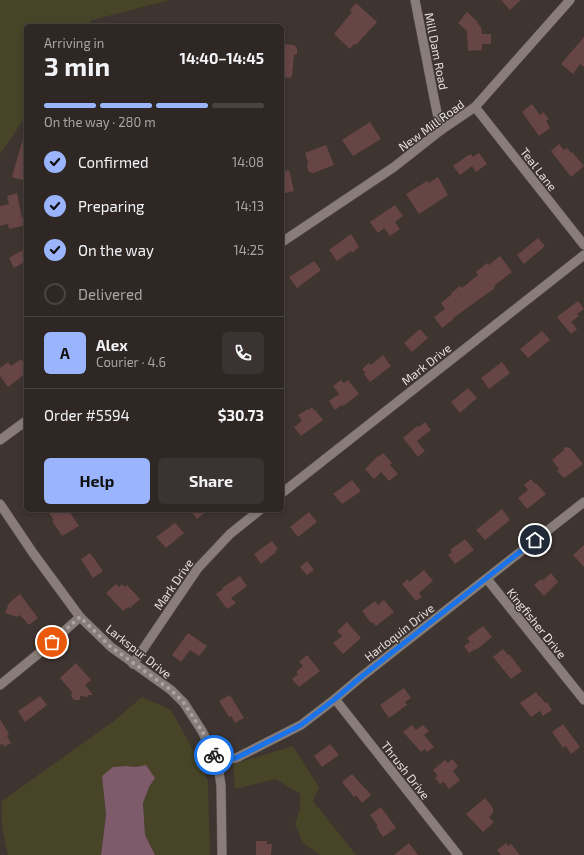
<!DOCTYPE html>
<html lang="en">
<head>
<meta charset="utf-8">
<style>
	:root { --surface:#2e2724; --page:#3a3331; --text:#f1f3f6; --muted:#a7a5a6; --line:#494441; --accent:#9ab5fd }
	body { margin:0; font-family:"Exo 2",sans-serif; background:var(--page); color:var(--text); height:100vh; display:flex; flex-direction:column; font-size:15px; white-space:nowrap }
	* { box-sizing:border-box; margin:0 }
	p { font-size:13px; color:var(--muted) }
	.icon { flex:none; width:22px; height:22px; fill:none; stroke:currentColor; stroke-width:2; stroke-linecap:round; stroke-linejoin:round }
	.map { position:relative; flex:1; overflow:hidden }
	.details { position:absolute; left:24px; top:24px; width:260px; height:488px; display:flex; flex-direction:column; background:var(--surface); border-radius:6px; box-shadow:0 2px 6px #0003,0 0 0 1px var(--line) }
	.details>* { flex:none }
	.pin { position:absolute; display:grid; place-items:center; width:34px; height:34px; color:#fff; margin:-17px; border:2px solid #fff; border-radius:50%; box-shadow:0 1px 4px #0007 }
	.courier { position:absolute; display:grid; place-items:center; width:40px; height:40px; margin:-20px; border:3px solid #1a73e8; border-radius:50%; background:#fff; color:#222; box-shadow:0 1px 5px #0007 }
	.overview em { font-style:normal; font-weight:700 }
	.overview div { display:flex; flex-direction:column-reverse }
	.overview { display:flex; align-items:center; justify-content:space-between; height:68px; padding:0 20px }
	h1 { font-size:26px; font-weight:700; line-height:30px }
	.bar { display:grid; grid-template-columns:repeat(4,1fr); gap:6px 4px; align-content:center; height:48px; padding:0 20px }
	.bar i { height:5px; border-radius:3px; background:var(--line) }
	.bar .active { background:var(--accent) }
	.bar p { grid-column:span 4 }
	.line { display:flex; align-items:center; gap:10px; padding:0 20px; border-top:1px solid var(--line) }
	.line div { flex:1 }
	.round { display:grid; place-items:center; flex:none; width:42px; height:42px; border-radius:6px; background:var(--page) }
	ol { padding:0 20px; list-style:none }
	li { display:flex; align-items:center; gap:12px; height:44px }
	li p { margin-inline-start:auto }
	li .icon { padding:4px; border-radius:50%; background:var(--accent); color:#111; stroke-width:4 }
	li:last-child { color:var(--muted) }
	li i { width:22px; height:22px; border:2px solid var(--line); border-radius:50% }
	.action { display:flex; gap:8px; margin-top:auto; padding:8px 20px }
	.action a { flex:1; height:46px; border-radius:6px; background:var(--accent); color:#111; font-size:16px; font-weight:700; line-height:46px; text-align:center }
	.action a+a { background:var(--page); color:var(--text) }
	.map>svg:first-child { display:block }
	.green { fill:#474428 }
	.water { fill:#7d5b6a }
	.building { fill:#674545 }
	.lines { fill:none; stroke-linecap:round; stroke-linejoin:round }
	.minor-casing { stroke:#5b534f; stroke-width:10 }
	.minor { stroke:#887d78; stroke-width:9 }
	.done { stroke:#aba4a0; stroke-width:4; stroke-dasharray:0 7.2 }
	.route { stroke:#1a73e8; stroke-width:5 }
	.labels { text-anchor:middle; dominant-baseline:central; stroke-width:3; stroke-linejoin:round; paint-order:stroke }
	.street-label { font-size:12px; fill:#e6e0dd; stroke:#3e3430 }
</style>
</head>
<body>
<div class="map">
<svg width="584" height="855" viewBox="0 0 584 855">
	<rect width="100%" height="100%" fill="#3e3430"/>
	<g class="green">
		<polygon points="0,0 170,0 92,20 87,26 26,26 26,116 0,154"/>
		<path d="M142,697l29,13 21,38 16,33 2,74h-55l-10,-20 -2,-32 6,-16 6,-9 -9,-13 -11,2 -9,-1 -23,23 3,26 -5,40h-93c-4,-16 -8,-37 -6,-54l112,-80z"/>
		<polygon points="293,746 319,787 313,801 356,855 320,855 303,843 295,824 300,809 300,794 276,779 235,789 233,764"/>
	</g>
	<polygon class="water" points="146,765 155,778 149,787 143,803 145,835 155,855 101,855 106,815 102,776 113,767 126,766 135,767"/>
	<g class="building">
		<polygon points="501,0 521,0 510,10"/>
		<polygon points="356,3 377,22 356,45 354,44 350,49 334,34 352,12 350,10"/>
		<polygon points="467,12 478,22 477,23 481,27 482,34 491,34 491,44 482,44 482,50 468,51 467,31 458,23"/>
		<polygon points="584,37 584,67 580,64 573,74 561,64"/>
		<polygon points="282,44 294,45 297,48 297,54 294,55 292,76 290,78 282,77"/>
		<polygon points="532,104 540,115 543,112 549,119 546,121 550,128 539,136 522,112"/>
		<polygon points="370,122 381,139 353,156 342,140"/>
		<polygon points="24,135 26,135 26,181 12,177"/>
		<polygon points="559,144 564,150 567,148 571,153 572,152 584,166 571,177 551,151"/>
		<polygon points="326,145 334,165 313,173 309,172 307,167 308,162 305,153"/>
		<polygon points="479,153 487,164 476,172 472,166 460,175 453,166 467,156 471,154 473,157"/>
		<polygon points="289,170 294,191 282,194 282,172"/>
		<polygon points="438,177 448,195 419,214 406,194 427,181 429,183"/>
		<polygon points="17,193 22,218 25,217 26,225 9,229 8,224 0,226 0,206 9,204 7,196"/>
		<polygon points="395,205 403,216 395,222 400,229 390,236 384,228 378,233 370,222"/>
		<polygon points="351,234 359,247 352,253 351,251 337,261 329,250"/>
		<polygon points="538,238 545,246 524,264 517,255"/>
		<polygon points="26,248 26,261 14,268 9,258"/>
		<polygon points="500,256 512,272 494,286 495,288 453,318 454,319 442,328 434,317 445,309 441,303 452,294 451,293 460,286 462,288 478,275 476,272 487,263 489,265"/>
		<polygon points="314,261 321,270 297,288 289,277"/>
		<polygon points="578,301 584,309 577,314 579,316 571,322 577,329 571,334 557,317"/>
		<polygon points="420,329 428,338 412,352 404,343"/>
		<polygon points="542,331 550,340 528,358 520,349"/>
		<polygon points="383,355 391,366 370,382 364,374 365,372 362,369 369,363 371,365"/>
		<polygon points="21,359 26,366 26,373 8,387 0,376 0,368 8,362 11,366"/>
		<polygon points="502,362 510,373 489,389 481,378"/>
		<polygon points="341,380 344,383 348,380 359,394 343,406 342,405 335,410 329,401 339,394 333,386"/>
		<polygon points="468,388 477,398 460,413 451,402"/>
		<polygon points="312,407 314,410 315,410 323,420 301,436 294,427 302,421 298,415 308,409 309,410"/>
		<polygon points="425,422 431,430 417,441 425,451 418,457 403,438 417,426 419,427"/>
		<polygon points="564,447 570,448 583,464 564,478 557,471 559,469 552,460 564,450"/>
		<polygon points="383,453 392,463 390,465 398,474 389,481 381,472 374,479 365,469 378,456 378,457"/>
		<polygon points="531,479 535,484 536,483 546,494 527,509 518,498 528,490 524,485"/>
		<polygon points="352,480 361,491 342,504 333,494"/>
		<polygon points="502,509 510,520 485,540 476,530"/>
		<polygon points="54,510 68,510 79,526 62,536 52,521 54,520 49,513"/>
		<polygon points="190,510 208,510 197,519"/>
		<polygon points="309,512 317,522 298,537 290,527"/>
		<polygon points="175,523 184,533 166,548 156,537"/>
		<polygon points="465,539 474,550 455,564 448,555 452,552 450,550"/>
		<polygon points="272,541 278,549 275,551 276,552 261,564 254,554"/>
		<polygon points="584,545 584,567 573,555"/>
		<polygon points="90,553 103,571 93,578 81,559"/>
		<polygon points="307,561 314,570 307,575 300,567"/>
		<polygon points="424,570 433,581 419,593 422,597 416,601 402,584 408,579 409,582"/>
		<polygon points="551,573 558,582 544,596 534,585 541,579 542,581"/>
		<polygon points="240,576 247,586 231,598 236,603 227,609 216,594 223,589 222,588"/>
		<polygon points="116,584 119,587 122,584 125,587 127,585 140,599 130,608 128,607 123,611 106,593"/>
		<polygon points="20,594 38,618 29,625 20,615 17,617 5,613 9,603"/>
		<polygon points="384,600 394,612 376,626 372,622 371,623 362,611 375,601 378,605"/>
		<polygon points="347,622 361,638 343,654 333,643 342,636 337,631"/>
		<polygon points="483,626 492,637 476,650 475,649 469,653 464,646 470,642 467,638"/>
		<polygon points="188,633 207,646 199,656 190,650 181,662 172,655"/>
		<polygon points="503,649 508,655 509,654 522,671 511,679 493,657"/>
		<polygon points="307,655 320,671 299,687 292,679 298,674 296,672 303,666 299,662"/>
		<polygon points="76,663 91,680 85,685 93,695 88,695 88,697 80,696 80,700 74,700 71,696 72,692 60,678"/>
		<polygon points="404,688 411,698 405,702 407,705 389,718 380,705"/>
		<polygon points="536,692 539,697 540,696 545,703 547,702 552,710 543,716 540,711 531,717 520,703"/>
		<polygon points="230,695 244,718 235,723 231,716 229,717 219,701"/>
		<polygon points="40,696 47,705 25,722 18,711"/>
		<polygon points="0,719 9,734 7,736 11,743 4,747 3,744 0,745"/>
		<polygon points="563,724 580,747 571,754 566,746 563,748 552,732"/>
		<polygon points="412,725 416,730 423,725 429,731 424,735 434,747 427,752 425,749 421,752 403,732"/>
		<polygon points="330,744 339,755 322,767 314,756"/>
		<polygon points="452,759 458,766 453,771 460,780 449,789 444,782 440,784 435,778 438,776 433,770 445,760 448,763"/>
		<polygon points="352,774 371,795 362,803 356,795 354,797 342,782"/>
		<polygon points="485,798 493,808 493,813 489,817 494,822 483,832 466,814"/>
		<polygon points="381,807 396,828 383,837 376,827 378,826 370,815"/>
		<polygon points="256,841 267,841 267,844 272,844 271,855 256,855"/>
		<polygon points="409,843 418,855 394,855"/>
		<polygon points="506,843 508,846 511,844 520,855 501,855 497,850"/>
	</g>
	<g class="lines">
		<g class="minor-casing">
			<g id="minor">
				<polyline points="415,0 436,108 441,130"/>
				<polyline points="475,107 584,245"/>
				<polyline points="282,242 394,167 441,130 475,107 570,0"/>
				<polyline points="0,440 26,421"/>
				<polyline points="282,493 584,255"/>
				<polyline points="0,504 33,553 80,617 111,647 171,690 184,703 202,731 217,761 221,785 222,855"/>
				<polyline points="487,579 584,700"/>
				<polyline points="133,664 198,568 230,534 260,510"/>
				<polyline points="0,685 43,650 80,617"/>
				<polyline points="335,699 458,855"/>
				<polyline points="217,761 236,758 301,725 335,699 361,677 584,502"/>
			</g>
		</g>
		<use href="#minor" class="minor"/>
	</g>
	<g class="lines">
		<polyline class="done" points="52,642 80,617 111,647 171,690 184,703 202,731 214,755"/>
		<polyline class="route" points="214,755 217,761 236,758 301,725 335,699 361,677 535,540"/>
	</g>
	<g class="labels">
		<g class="street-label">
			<text transform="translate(437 51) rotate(79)">Mill Dam Road</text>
			<text transform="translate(431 125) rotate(-36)">New Mill Road</text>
			<text transform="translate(539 169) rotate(52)">Teal Lane</text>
			<text transform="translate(426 364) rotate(-38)">Mark Drive</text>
			<text transform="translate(173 584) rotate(-55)">Mark Drive</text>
			<text transform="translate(537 623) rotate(51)">Kingfisher Drive</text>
			<text transform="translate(399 632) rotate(-38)">Harloquin Drive</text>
			<text transform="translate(139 651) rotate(38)">Larkspur Drive</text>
			<text transform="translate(406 770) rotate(52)">Thrush Drive</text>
		</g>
	</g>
</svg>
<div class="pin" style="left:52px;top:642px;background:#ea580c"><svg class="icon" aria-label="bag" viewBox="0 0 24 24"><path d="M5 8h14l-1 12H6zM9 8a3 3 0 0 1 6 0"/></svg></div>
<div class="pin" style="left:535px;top:540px;background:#1f2937"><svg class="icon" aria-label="home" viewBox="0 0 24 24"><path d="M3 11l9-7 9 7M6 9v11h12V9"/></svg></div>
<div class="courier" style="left:214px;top:755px"><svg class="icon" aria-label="bike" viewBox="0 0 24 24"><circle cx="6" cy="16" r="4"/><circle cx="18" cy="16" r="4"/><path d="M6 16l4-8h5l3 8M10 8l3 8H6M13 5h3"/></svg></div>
<section class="details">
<div class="overview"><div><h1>3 min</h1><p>Arriving in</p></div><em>14:40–14:45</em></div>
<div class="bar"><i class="active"></i><i class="active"></i><i class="active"></i><i></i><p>On the way · 280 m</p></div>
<ol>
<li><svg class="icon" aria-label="check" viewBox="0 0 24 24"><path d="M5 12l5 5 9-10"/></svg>Confirmed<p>14:08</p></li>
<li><svg class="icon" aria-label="check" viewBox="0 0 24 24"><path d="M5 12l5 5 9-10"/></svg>Preparing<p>14:13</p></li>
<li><svg class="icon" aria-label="check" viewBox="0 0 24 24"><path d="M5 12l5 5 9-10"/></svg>On the way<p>14:25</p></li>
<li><i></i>Delivered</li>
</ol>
<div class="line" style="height:72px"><b class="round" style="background:var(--accent);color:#111">A</b><div><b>Alex</b><p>Courier · 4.6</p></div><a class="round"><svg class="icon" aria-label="phone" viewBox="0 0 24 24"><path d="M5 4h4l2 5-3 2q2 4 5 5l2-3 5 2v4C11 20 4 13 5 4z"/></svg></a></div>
<div class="line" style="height:52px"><div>Order #5594</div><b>$30.73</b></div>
<div class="action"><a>Help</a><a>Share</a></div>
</section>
</div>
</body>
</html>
